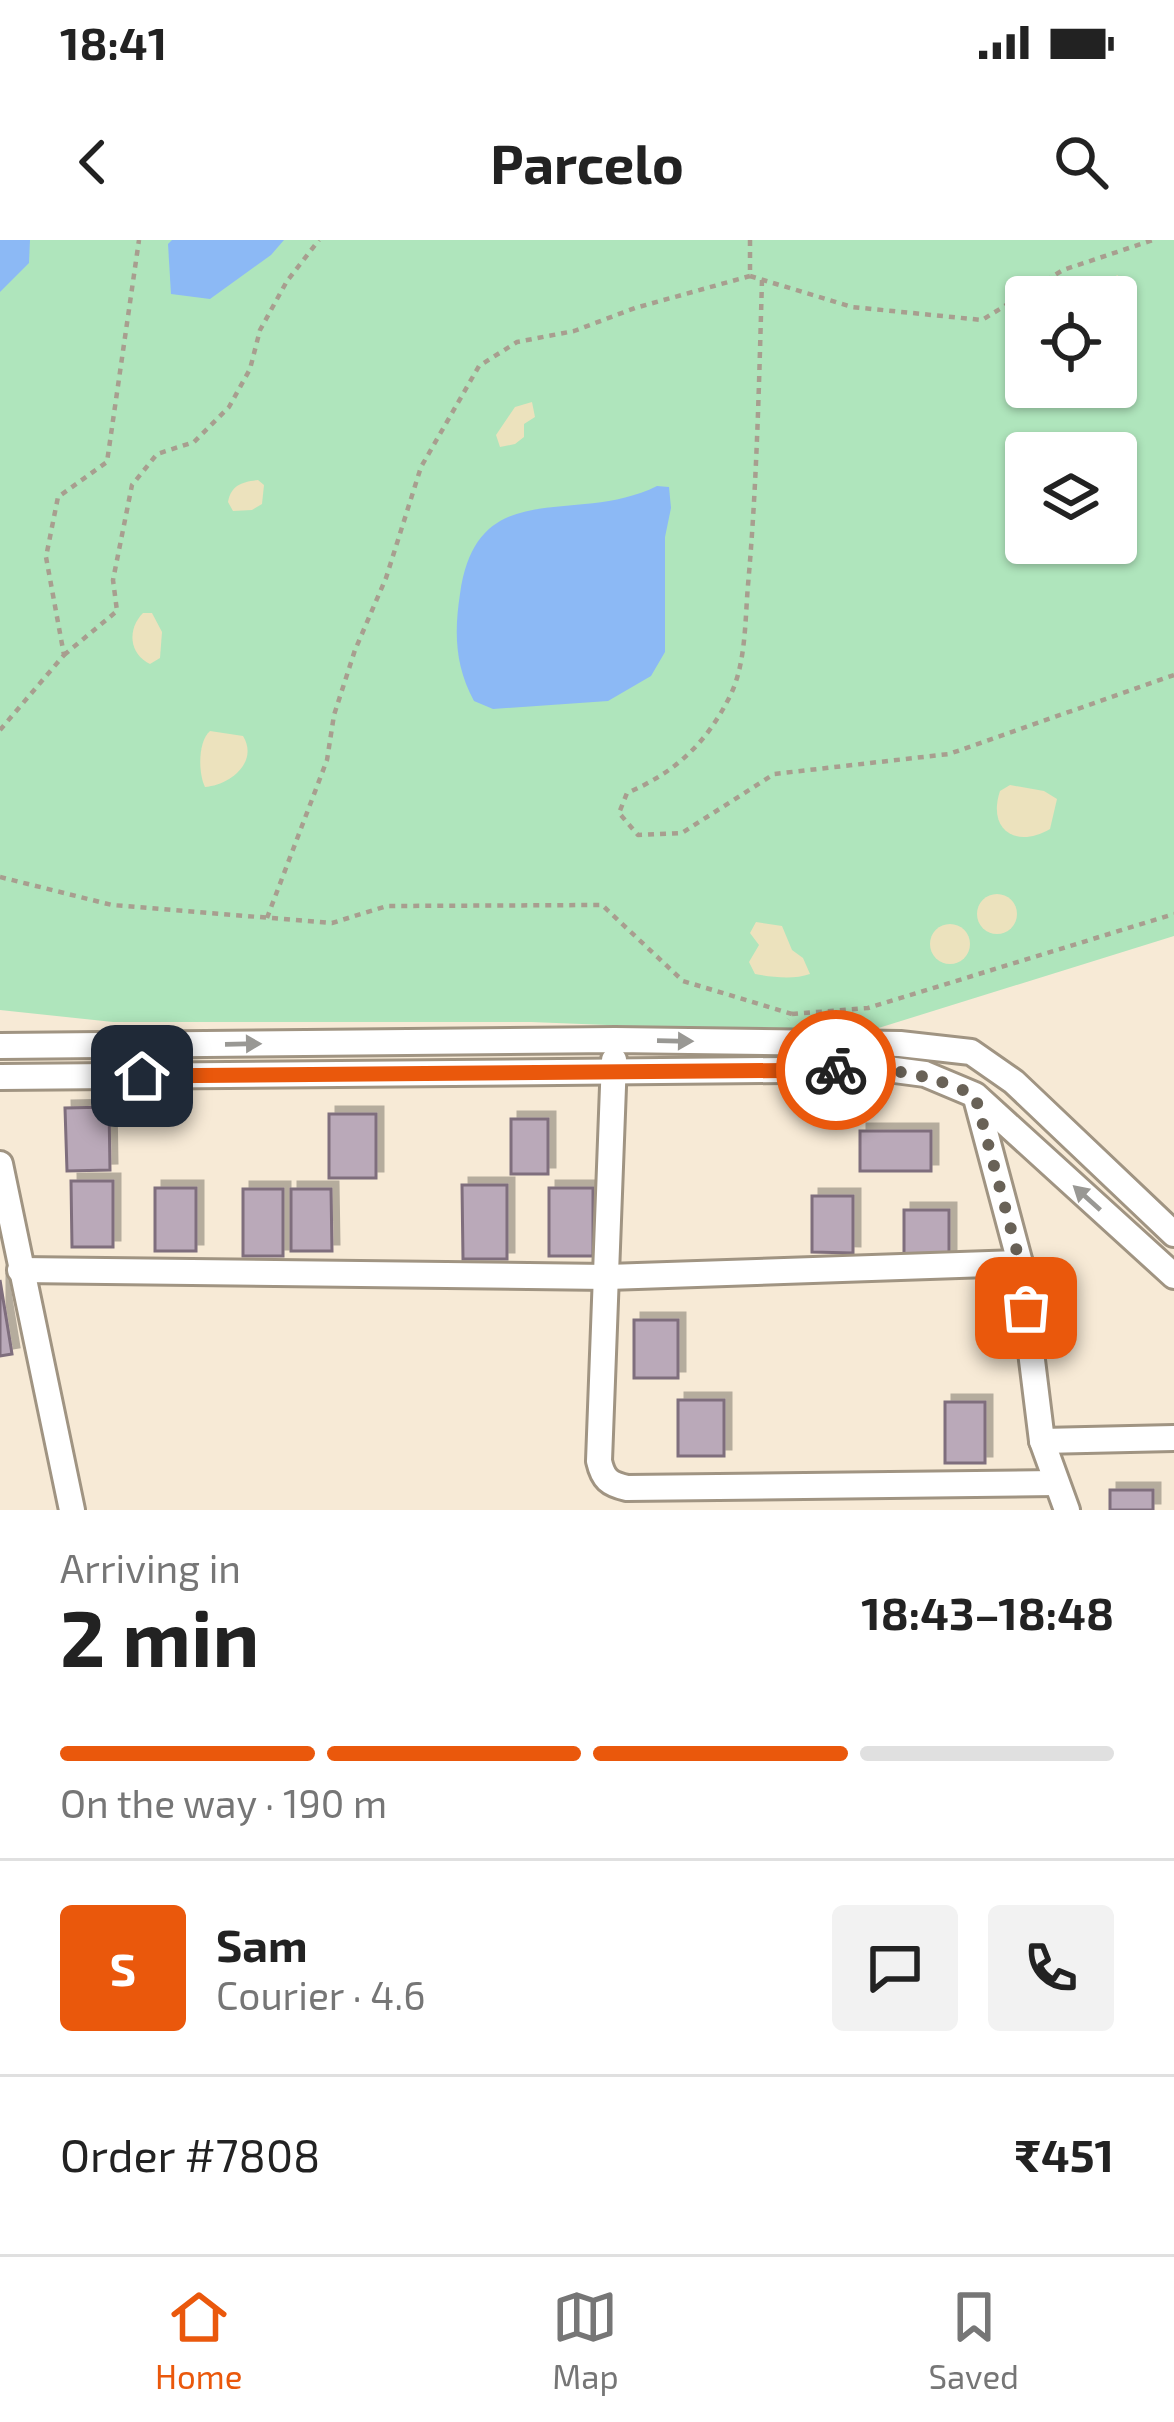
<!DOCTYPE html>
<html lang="en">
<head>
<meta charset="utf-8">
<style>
	:root { --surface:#fff; --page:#f2f2f2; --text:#222; --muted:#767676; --line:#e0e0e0; --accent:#ea580c }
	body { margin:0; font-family:"Exo 2",sans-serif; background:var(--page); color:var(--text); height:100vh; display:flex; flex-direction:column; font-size:45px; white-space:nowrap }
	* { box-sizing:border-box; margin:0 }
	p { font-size:39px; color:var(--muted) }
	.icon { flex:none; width:66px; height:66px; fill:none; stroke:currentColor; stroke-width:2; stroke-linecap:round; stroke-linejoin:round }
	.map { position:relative; height:1270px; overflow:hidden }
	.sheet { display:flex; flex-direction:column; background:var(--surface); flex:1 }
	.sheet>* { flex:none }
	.buttons { position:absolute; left:1005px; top:36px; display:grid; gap:24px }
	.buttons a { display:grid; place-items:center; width:132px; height:132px; border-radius:12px; background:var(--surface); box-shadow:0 3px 9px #0004; font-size:60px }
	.pin { position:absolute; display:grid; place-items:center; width:102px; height:102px; color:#fff; margin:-51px; border-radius:24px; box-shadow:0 6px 18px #0006 }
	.courier { position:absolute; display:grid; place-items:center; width:120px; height:120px; margin:-60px; border:9px solid #ea580c; border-radius:50%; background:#fff; color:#222; box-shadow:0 3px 15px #0007 }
	.head em { font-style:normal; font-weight:700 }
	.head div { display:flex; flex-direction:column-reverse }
	.head { display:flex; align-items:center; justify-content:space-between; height:204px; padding:0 60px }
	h1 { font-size:78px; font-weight:700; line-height:90px }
	.bar { display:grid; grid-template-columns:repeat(4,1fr); gap:18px 12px; align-content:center; height:144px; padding:0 60px }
	.bar i { height:15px; border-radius:9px; background:var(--line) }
	.bar .selected { background:var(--accent) }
	.bar p { grid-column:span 4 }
	.line { display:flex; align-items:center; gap:30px; padding:0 60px; border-top:3px solid var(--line) }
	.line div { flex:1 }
	.round { display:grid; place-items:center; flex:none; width:126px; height:126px; border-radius:12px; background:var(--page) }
	.status { display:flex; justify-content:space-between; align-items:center; height:84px; padding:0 60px; background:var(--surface); direction:ltr }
	.status svg { height:33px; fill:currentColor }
	header { display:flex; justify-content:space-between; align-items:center; height:156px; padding:0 60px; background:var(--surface); font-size:54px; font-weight:700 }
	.menu { display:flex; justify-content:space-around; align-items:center; height:168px; border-top:3px solid var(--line); background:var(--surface); font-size:33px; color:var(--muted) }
	.menu a { display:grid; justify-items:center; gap:6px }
	.menu .selected { color:var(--accent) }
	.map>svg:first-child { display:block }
	.green { fill:#afe5bc; fill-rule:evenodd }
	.sand { fill:#ece2bd }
	.water { fill:#8cb9f5 }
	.building { fill:#baa9b9; stroke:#7f6e7d; stroke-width:3; filter:url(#shadow) }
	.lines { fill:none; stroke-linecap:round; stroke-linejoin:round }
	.minor-casing { stroke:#a09482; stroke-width:30 }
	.path { stroke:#a89e8f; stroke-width:4.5; stroke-dasharray:6 6; stroke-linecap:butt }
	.minor { stroke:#fff; stroke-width:24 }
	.oneway { fill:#999894 }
	.done { stroke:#696257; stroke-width:12; stroke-dasharray:0 21.6 }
	.route { stroke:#ea580c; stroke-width:15 }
</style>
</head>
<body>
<div class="status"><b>18:41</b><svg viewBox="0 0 49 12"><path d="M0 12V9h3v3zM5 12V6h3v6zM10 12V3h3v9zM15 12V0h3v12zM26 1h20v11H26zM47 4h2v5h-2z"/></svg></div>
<header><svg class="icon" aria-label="back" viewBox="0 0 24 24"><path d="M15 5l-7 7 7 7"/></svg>Parcelo<svg class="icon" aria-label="search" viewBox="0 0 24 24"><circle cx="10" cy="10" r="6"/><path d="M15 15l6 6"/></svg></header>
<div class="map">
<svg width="1174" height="1270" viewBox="0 0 1174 1270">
	<defs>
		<filter id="shadow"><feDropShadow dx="7" dy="-7" stdDeviation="0" flood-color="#0004"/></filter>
	</defs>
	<rect width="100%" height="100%" fill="#f7ead6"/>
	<path class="green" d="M0,0h1174v696l-318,99 -325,-13h-418l-113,-12zM1026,57h90v90h-90zM1026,213h90v90h-90z"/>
	<g class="sand">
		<polygon points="1117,35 1124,40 1119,61 1131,78 1121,91 1120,111 1116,113 1116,57 1086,57 1090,51 1102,52"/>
		<polygon points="532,162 535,177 524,184 524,197 515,204 500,207 496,195 515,167"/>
		<path d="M258,240l6,5 -2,19 -10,6 -19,1 -5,-9c3,-17 14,-20 30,-22z"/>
		<path d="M143,373h9l10,19 -2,26 -10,6c-21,-10 -23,-35 -7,-51z"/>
		<path d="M210,491l33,5c16,26 -13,49 -38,51 -7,-14 -7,-46 5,-56z"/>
		<path d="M1010,545l34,6 13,8 -7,30c-34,20 -63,1 -50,-38z"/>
		<circle cx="997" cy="674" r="20"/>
		<path d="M756,682l26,4 10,24 11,8 7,16c-17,6 -38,3 -55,0l-6,-12 10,-17 -9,-12z"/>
		<circle cx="950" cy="704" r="20"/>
	</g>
	<g class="water">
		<polygon points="0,0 30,0 29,23 0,52"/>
		<polygon points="172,0 284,0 271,15 210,59 171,54 168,4"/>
		<path d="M657,246l12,1 2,21 -6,29v115l-14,24 -43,25 -115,8 -19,-8c-19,-35 -20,-68 -14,-107 17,-122 115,-67 197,-108z"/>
	</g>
	<g class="building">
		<polygon points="109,867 110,930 67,931 65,868"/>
		<rect x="329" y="874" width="47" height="64"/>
		<rect x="511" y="879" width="37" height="55"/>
		<rect x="860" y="891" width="71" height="40"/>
		<polygon points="71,941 113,941 113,1007 72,1007"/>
		<polygon points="462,945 507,945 507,1019 463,1019"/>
		<rect x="155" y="948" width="41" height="63"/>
		<rect x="549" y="948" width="44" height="68"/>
		<rect x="243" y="949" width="40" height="67"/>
		<polygon points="291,949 331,949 332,1011 291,1011"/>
		<polygon points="812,956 853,956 853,1013 812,1012"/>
		<rect x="904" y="970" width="45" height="48"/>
		<polygon points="0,1040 12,1114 0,1116"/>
		<rect x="634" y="1080" width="44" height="58"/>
		<rect x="678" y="1160" width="46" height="56"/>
		<rect x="945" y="1162" width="40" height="61"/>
		<rect x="1110" y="1250" width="43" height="20"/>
	</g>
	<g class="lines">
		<g class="minor-casing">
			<g id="minor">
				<polyline points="0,806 615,800 900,804 971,812 1014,842 1174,994"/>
				<path d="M614,820l-15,401c4,18 10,23 28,27l429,-5"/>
				<polyline points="0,837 887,829 925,834 975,855 1174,1036"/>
				<polyline points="976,858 1020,1023 1042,1201 1067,1270"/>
				<polyline points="0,924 72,1270"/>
				<polyline points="20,1030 608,1037 1020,1023"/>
				<polyline points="1042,1201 1174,1198"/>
			</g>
		</g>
		<g class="path">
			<polyline points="750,0 750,36 852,67 982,80 1063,30 1153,0"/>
			<path d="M762,40c-3,102 -5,204 -14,305 -3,35 -2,77 -17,109 -24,49 -55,78 -104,99l-8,20 19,22 44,-2 92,-59 175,-20 225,-79"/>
			<polyline points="64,415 117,371 113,340 132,245 157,214 194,202 229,167 250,129 260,90 287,41 319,0"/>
			<polyline points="0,490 64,415 46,317 58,257 107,222 139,0"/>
			<polyline points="0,637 112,665 332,683 387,666 602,665 683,741 792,774 788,779"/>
			<polyline points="267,678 327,520 334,475 355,410 386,338 421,227 479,126 517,102 574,91 635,68 750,36"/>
			<polyline points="792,774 868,768 1174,674"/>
		</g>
		<use href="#minor" class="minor"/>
	</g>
	<defs><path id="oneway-solid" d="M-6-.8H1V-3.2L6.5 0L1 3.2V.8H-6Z" transform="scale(3)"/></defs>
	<g class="oneway">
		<use href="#oneway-solid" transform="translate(675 801) rotate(1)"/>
		<use href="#oneway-solid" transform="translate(243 804) rotate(-1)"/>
		<use href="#oneway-solid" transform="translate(1087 958) rotate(-138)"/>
	</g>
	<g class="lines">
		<path class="done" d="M836,830c62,-1 82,1 139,25l45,168 6,45"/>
		<polyline class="route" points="142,836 836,830"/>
	</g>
</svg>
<div class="buttons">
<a><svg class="icon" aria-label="locate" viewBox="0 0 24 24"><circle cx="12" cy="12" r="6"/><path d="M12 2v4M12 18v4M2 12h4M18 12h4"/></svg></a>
<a><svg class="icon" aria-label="layers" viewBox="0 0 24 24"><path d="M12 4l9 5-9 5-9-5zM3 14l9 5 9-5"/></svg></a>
</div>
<div class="pin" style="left:1026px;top:1068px;background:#ea580c"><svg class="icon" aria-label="bag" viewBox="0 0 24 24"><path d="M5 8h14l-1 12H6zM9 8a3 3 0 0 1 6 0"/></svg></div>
<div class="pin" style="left:142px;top:836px;background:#1f2937"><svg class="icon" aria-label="home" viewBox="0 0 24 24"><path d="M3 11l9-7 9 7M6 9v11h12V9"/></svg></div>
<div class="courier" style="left:836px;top:830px"><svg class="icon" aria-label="bike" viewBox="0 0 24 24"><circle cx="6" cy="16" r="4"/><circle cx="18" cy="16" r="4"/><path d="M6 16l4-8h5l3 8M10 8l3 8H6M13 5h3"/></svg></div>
</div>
<section class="sheet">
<div class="head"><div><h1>2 min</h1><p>Arriving in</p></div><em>18:43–18:48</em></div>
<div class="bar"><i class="selected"></i><i class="selected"></i><i class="selected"></i><i></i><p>On the way · 190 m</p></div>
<div class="line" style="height:216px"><b class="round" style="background:var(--accent);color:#fff">S</b><div><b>Sam</b><p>Courier · 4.6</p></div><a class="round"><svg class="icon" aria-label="chat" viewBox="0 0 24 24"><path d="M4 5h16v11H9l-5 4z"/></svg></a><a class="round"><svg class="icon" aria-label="phone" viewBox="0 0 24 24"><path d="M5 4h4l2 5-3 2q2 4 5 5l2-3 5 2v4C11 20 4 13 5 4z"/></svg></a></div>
<div class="line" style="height:156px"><div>Order #7808</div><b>₹451</b></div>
</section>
<nav class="menu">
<a class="selected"><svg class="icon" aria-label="home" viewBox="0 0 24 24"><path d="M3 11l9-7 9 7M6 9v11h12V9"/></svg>Home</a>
<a><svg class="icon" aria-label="map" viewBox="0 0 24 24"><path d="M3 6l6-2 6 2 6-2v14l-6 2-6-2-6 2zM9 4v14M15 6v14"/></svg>Map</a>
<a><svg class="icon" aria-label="saved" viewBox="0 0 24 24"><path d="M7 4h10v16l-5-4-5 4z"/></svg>Saved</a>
</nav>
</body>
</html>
